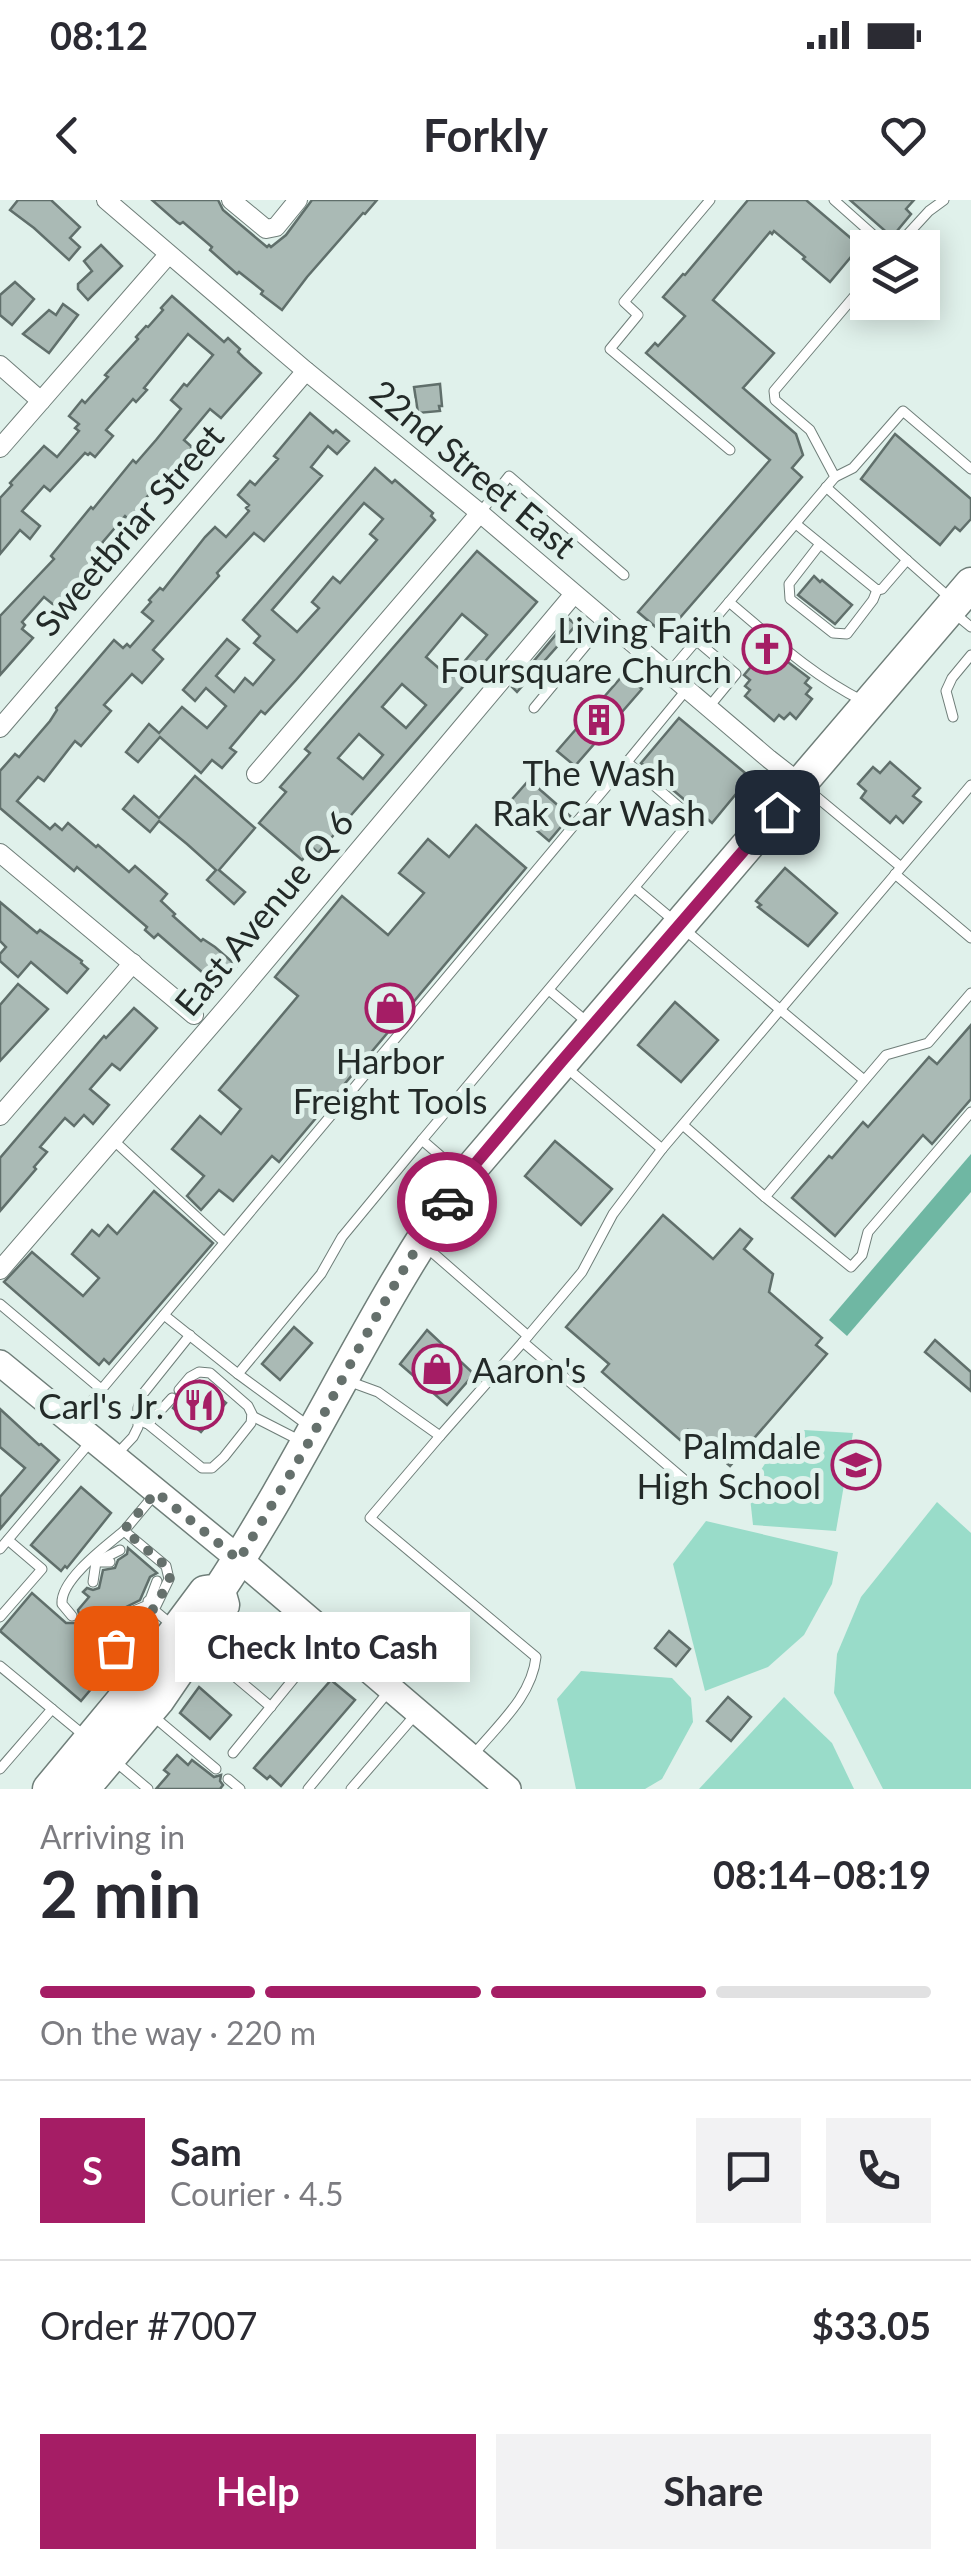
<!DOCTYPE html>
<html lang="en">
<head>
<meta charset="utf-8">
<style>
	:root { --surface:#fff; --page:#f2f2f3; --text:#2b2b33; --muted:#7c7c81; --line:#e1e1e2; --accent:#a51d65 }
	body { margin:0; font-family:Lato,sans-serif; background:var(--page); color:var(--text); height:100vh; display:flex; flex-direction:column; font-size:38px; white-space:nowrap }
	* { box-sizing:border-box; margin:0 }
	p { font-size:32px; color:var(--muted) }
	.icon { flex:none; width:55px; height:55px; fill:none; stroke:currentColor; stroke-width:2; stroke-linecap:round; stroke-linejoin:round }
	.map { position:relative; height:1589px; overflow:hidden }
	.panel { display:flex; flex-direction:column; background:var(--surface); flex:1 }
	.panel>* { flex:none }
	.buttons { position:absolute; left:850px; top:30px; display:grid; gap:20px }
	.buttons a { display:grid; place-items:center; width:90px; height:90px; border-radius:0px; background:var(--surface); box-shadow:0 5px 25px #0003; font-size:50px }
	.pin { position:absolute; display:grid; place-items:center; width:85px; height:85px; color:#fff; margin:-42px; border-radius:20px; box-shadow:0 5px 15px #0006 }
	.courier { position:absolute; display:grid; place-items:center; width:100px; height:100px; margin:-50px; border:8px solid #a51d65; border-radius:50%; background:#fff; color:#222; box-shadow:0 2px 12px #0007 }
	.bubble { position:absolute; height:70px; border-radius:0px; background:var(--surface); box-shadow:0 5px 25px #0003; font-size:32px; font-weight:700; line-height:70px; text-align:center }
	.head em { font-style:normal; font-weight:700 }
	.head div { display:flex; flex-direction:column-reverse }
	.head { display:flex; align-items:center; justify-content:space-between; height:170px; padding:0 40px }
	h1 { font-size:65px; font-weight:700; line-height:75px }
	.bar { display:grid; grid-template-columns:repeat(4,1fr); gap:15px 10px; align-content:center; height:120px; padding:0 40px }
	.bar i { height:12px; border-radius:8px; background:var(--line) }
	.bar .on { background:var(--accent) }
	.bar p { grid-column:span 4 }
	.line { display:flex; align-items:center; gap:25px; padding:0 40px; border-top:2px solid var(--line) }
	.line div { flex:1 }
	.round { display:grid; place-items:center; flex:none; width:105px; height:105px; border-radius:0px; background:var(--page) }
	.action { display:flex; gap:20px; margin-top:auto; padding:20px 40px }
	.action a { flex:1; height:115px; border-radius:0px; background:var(--accent); color:#fff; font-size:40px; font-weight:700; line-height:115px; text-align:center }
	.action a+a { background:var(--page); color:var(--text) }
	.status { display:flex; justify-content:space-between; align-items:center; height:70px; padding:0 50px; background:var(--surface); direction:ltr }
	.status svg { height:28px; fill:currentColor }
	header { display:flex; justify-content:space-between; align-items:center; height:130px; padding:0 40px; background:var(--surface); font-size:45px; font-weight:700 }
	.map>svg:first-child { display:block }
	.green { fill:#99dcc9 }
	.water { fill:#6fb7a3 }
	.building { fill:#aabab5; stroke:#606f6b; stroke-width:2.5; fill-rule:evenodd }
	.lines { fill:none; stroke-linecap:round; stroke-linejoin:round }
	.lane-casing { stroke:#6f7e79; stroke-width:11 }
	.street-casing { stroke:#6f7e79; stroke-width:20 }
	.secondary-casing { stroke:#6f7e79; stroke-width:28 }
	.highway-casing { stroke:#6f7e79; stroke-width:35 }
	.lane { stroke:#fff; stroke-width:9 }
	.street { stroke:#fff; stroke-width:18 }
	.secondary { stroke:#fff; stroke-width:25 }
	.highway { stroke:#fff; stroke-width:32 }
	.done { stroke:#65706c; stroke-width:10; stroke-dasharray:0 18 }
	.route { stroke:#a51d65; stroke-width:12 }
	.labels { text-anchor:middle; dominant-baseline:central; stroke-width:10; stroke-linejoin:round; paint-order:stroke }
	.street-label { font-size:35px; fill:#232a28; stroke:#e0f1eb }
	.poi-label { font-size:35px; fill:#232a28; stroke:#e0f1eb; text-anchor:end }
</style>
</head>
<body>
<div class="status"><b>08:12</b><svg viewBox="0 0 49 12"><path d="M0 12V9h3v3zM5 12V6h3v6zM10 12V3h3v9zM15 12V0h3v12zM26 1h20v11H26zM47 4h2v5h-2z"/></svg></div>
<header><svg class="icon" aria-label="back" viewBox="0 0 24 24"><path d="M15 5l-7 7 7 7"/></svg>Forkly<svg class="icon" aria-label="heart" viewBox="0 0 24 24"><path d="M12 20l-8-8c-3-5 5-10 8-4 3-6 11-1 8 4z"/></svg></header>
<div class="map">
<svg width="971" height="1589" viewBox="0 0 971 1589">
	<rect width="100%" height="100%" fill="#e0f1eb"/>
	<g class="green">
		<polygon points="804,1230 853,1233 836,1331 753,1325 749,1288 778,1244"/>
		<polygon points="937,1302 971,1333 971,1589 883,1589 834,1493 837,1454 861,1397"/>
		<polygon points="706,1321 838,1352 832,1384 804,1435 768,1467 705,1491 673,1364"/>
		<polygon points="581,1471 672,1478 691,1498 693,1522 662,1579 645,1589 576,1589 557,1499"/>
		<polygon points="784,1497 832,1543 854,1589 699,1589"/>
	</g>
	<polygon class="water" points="971,954 971,992 847,1136 829,1120"/>
	<g class="building">
		<polygon points="18,0 51,0 80,27 70,38 80,47 69,60 34,28 10,10"/>
		<polygon points="152,0 218,0 223,10 267,47 269,45 271,47 286,35 312,0 377,0 365,14 363,13 307,77 282,110 261,94 263,91 239,72 237,74 210,50 212,47 183,22 180,24 177,22"/>
		<polygon points="748,0 806,0 860,46 830,82 803,59 805,57 774,31 772,34 770,32 713,100 774,153 743,188 796,234 803,255 792,268 802,277 665,435 638,412 770,260 646,153 655,143 658,146 685,116 663,97 683,74 685,75"/>
		<polygon points="850,0 914,0 906,9 911,14 892,37"/>
		<polygon points="101,45 122,66 88,100 78,89 78,84 92,71 84,61"/>
		<polygon points="15,82 34,99 12,125 0,115 0,95"/>
		<polygon points="172,96 224,142 228,138 240,149 238,152 243,157 261,173 221,218 210,209 184,240 192,247 183,257 185,259 159,285 157,284 129,320 125,316 102,343 107,346 66,396 64,395 55,406 44,397 22,422 25,425 22,429 33,438 0,475 0,416 54,359 51,356 91,307 93,309 133,260 136,263 156,240 181,209 171,200 184,184 187,186 213,155 188,134 144,188 147,190 136,202 133,199 106,230 113,236 95,257 90,253 88,255 85,253 50,291 44,286 22,311 40,326 30,339 20,330 0,354 0,298 12,285 10,283 44,246 57,257 79,231 75,228 79,224 69,216 82,200 85,203 108,177 105,175 138,139 136,137 146,126 148,127 163,110 161,108"/>
		<polygon points="63,104 78,115 49,153 23,134 49,110 56,115"/>
		<polygon points="440,184 442,206 439,206 440,211 418,213 414,187"/>
		<polygon points="310,213 333,233 336,230 349,241 337,254 328,246 311,267 322,276 264,341 254,333 217,373 219,376 153,450 163,459 142,483 132,474 104,505 111,511 81,546 75,541 44,581 38,577 17,601 50,629 55,624 62,630 68,623 96,647 98,645 129,672 135,666 167,694 161,701 175,714 173,716 201,741 203,739 215,747 237,766 216,790 206,782 209,778 181,754 158,734 154,738 145,730 147,727 77,667 74,671 0,608 0,571 15,554 19,557 50,521 57,510 56,508 114,440 123,448 127,444 130,447 153,421 142,412 151,402 149,400 160,388 163,390 205,337 215,327 226,337 249,311 246,308 249,305 238,295 250,281 255,285 278,259 274,256"/>
		<polygon points="895,234 971,299 971,319 960,331 955,327 940,345 861,279"/>
		<path d="M375,268l17,15 3,-3 38,33 -2,3 4,4 -139,160 -31,34 -4,-3 -31,37 6,4 -14,16 -10,-8 -11,13 -41,-36 -22,25 -12,-10 23,-28 10,9 23,-26 25,21 19,-22 -20,-18 -11,13 -12,-11 44,-51 12,10 -23,27 18,16 11,-14 8,7 21,-25 -20,-17 6,-7 -17,-16zM364,303l19,16 -13,15 7,6 -37,43 -7,-6 -21,25 7,6 -22,24 -25,-22z"/>
		<path d="M477,351l60,51 -219,251 -5,-5 -11,12 -43,-37 27,-31 -6,-5 30,-34 -5,-4zM462,414l25,21 -37,43 -24,-21zM402,484l24,21 -20,23 -24,-21zM359,534l24,21 -20,24 -25,-21z"/>
		<polygon points="814,376 820,382 822,380 852,405 835,424 798,395"/>
		<polygon points="569,419 576,425 517,492 512,487"/>
		<polygon points="771,454 777,460 780,456 809,478 805,483 811,488 806,494 812,499 796,519 790,513 784,519 779,515 774,521 745,496 750,490 745,486 750,480 744,475 760,456 766,460"/>
		<polygon points="624,474 642,489 575,566 557,551"/>
		<polygon points="679,518 750,577 712,623 641,563"/>
		<polygon points="890,562 920,588 913,596 921,602 903,623 896,616 890,623 861,598 866,591 858,584 873,567 880,573"/>
		<polygon points="195,576 255,628 219,670 245,692 234,704 207,680 216,670 187,644 159,621 150,632 123,609 134,596 159,618"/>
		<polygon points="529,580 570,616 549,641 507,605"/>
		<polygon points="476,625 526,668 279,962 272,956 233,1001 219,990 201,1010 187,996 204,976 172,949 200,916 221,934 241,909 219,890 298,796 275,777 342,696 388,735 424,693 399,673 428,639 449,657"/>
		<polygon points="785,668 837,713 808,746 758,707 761,705 756,701"/>
		<polygon points="0,702 37,733 40,730 82,761 81,763 88,769 67,793 31,762 18,777 0,761 0,754 6,747 0,741"/>
		<polygon points="18,784 48,809 0,861 0,805"/>
		<polygon points="675,802 718,840 681,882 638,845"/>
		<polygon points="134,808 157,828 120,870 112,864 90,889 109,905 93,924 84,915 74,926 65,918 40,947 47,952 34,967 36,969 0,1011 0,958 104,836 106,838"/>
		<polygon points="971,825 971,899 932,944 923,935 835,1036 792,998 829,956 832,958 863,922 868,927 929,857 937,864"/>
		<polygon points="555,941 612,989 581,1025 525,976"/>
		<polygon points="154,991 213,1043 109,1164 104,1159 99,1165 4,1082 32,1052 83,1096 99,1078 72,1054 92,1030 99,1036 108,1025 117,1034"/>
		<polygon points="663,1015 713,1059 740,1029 752,1039 744,1049 773,1074 769,1092 822,1138 816,1145 827,1154 730,1266 688,1230 680,1240 602,1172 609,1164 566,1127"/>
		<polygon points="294,1127 312,1143 280,1180 262,1164"/>
		<polygon points="427,1130 474,1174 447,1205 400,1164"/>
		<polygon points="935,1140 971,1172 971,1191 925,1152"/>
		<polygon points="200,1181 226,1203 201,1232 173,1208 180,1198"/>
		<polygon points="0,1209 39,1245 41,1244 59,1260 0,1329 0,1297 25,1268 0,1247"/>
		<polygon points="81,1287 111,1313 67,1368 65,1366 61,1371 31,1345"/>
		<polygon points="128,1348 157,1373 150,1377 140,1400 122,1409 121,1415 124,1419 120,1424 115,1420 104,1433 97,1431 92,1435 93,1446 113,1463 81,1501 0,1431 32,1393 66,1423 76,1423 80,1418 78,1410 89,1397 83,1392 87,1388 93,1390 99,1388 103,1370 115,1368 118,1360 127,1354"/>
		<polygon points="256,1421 282,1443 266,1463 239,1441"/>
		<polygon points="669,1431 690,1449 676,1466 655,1448"/>
		<polygon points="331,1480 355,1500 281,1586 270,1576 267,1579 254,1568"/>
		<polygon points="199,1487 231,1515 210,1539 180,1513"/>
		<polygon points="728,1497 751,1517 731,1541 707,1521"/>
		<polygon points="177,1555 188,1565 192,1560 214,1577 221,1575 220,1581 223,1585 220,1589 156,1589 169,1574 164,1570"/>
	</g>
	<g class="lines">
		<g class="lane-casing">
			<g id="lane">
				<polyline points="710,0 624,102 638,115 610,149 730,250"/>
				<polyline points="834,0 888,48"/>
				<polyline points="895,48 929,11 944,0"/>
				<polyline points="835,277 853,268 903,211 971,269"/>
				<polyline points="826,287 907,360"/>
				<polyline points="480,313 509,276 624,375"/>
				<polyline points="796,324 877,390 882,389 907,360 951,399"/>
				<polyline points="820,344 789,384 790,399 833,433 847,434 873,400 877,390"/>
				<path d="M729,402c43,36 84,74 134,99"/>
				<polyline points="954,413 971,427"/>
				<polyline points="697,441 736,474 708,508"/>
				<polyline points="668,474 835,277 810,230 775,200 774,191 868,80"/>
				<polyline points="534,508 606,421"/>
				<polyline points="953,517 946,491 952,478 971,455"/>
				<polyline points="627,562 687,489"/>
				<polyline points="807,589 901,667"/>
				<polyline points="895,674 971,738"/>
				<polyline points="635,688 864,880"/>
				<polyline points="549,790 587,822"/>
				<polyline points="568,869 662,949 613,1014 582,1072 523,1142 687,1282"/>
				<polyline points="683,925 765,997 886,855 928,843 971,793"/>
				<polyline points="112,939 224,1042"/>
				<polyline points="662,949 971,585"/>
				<polyline points="765,997 851,1067 862,1055 868,1032 971,912"/>
				<polyline points="425,1046 528,1136"/>
				<polyline points="0,1104 101,1189"/>
				<polyline points="164,1115 238,1174"/>
				<polyline points="348,1181 378,1192 440,1236 523,1142"/>
				<polyline points="252,1216 299,1240"/>
				<polyline points="75,1221 627,562 686,613 687,625 422,940 459,972"/>
				<polyline points="140,1221 148,1224 202,1268 212,1268 224,1257 251,1223 252,1214 248,1206 210,1173 199,1172 190,1177 179,1190"/>
				<polyline points="148,1224 172,1198"/>
				<polyline points="310,1227 238,1174 321,1074 342,1037 422,940"/>
				<path d="M440,1236l-70,82 166,139c-4,39 -38,68 -62,97"/>
				<polyline points="116,1255 133,1237 138,1227 138,1208 142,1195 190,1135"/>
				<polyline points="155,1294 124,1331 166,1366 169,1379 154,1410 172,1425"/>
				<polyline points="0,1349 92,1240"/>
				<polyline points="98,1361 120,1350"/>
				<polyline points="93,1382 96,1362 110,1362"/>
				<polyline points="129,1413 148,1405 148,1401"/>
				<path d="M72,1416l-10,-12c-2,-24 44,-58 62,-73"/>
				<polyline points="0,1417 42,1369 8,1340"/>
				<path d="M99,1439c3,2 10,8 13,9 13,2 34,-29 42,-38l-6,-5 9,-24"/>
				<polyline points="202,1449 271,1507"/>
				<polyline points="0,1466 86,1537"/>
				<polyline points="153,1516 216,1569"/>
				<polyline points="233,1553 326,1439"/>
				<polyline points="116,1562 148,1589"/>
				<polyline points="0,1569 52,1509"/>
				<polyline points="228,1579 240,1589"/>
				<polyline points="308,1589 389,1491"/>
				<polyline points="351,1589 416,1514"/>
			</g>
		</g>
		<g class="street-casing">
			<g id="street">
				<polyline points="106,0 306,171 480,313 769,559 801,584"/>
				<polyline points="231,0 266,29 276,27 298,0"/>
				<polyline points="0,165 41,201"/>
				<polyline points="0,248 168,55"/>
				<polyline points="0,528 306,171"/>
				<polyline points="256,574 480,313"/>
				<polyline points="0,653 194,815"/>
				<polyline points="0,916 133,763"/>
				<polyline points="0,1070 232,801 574,394"/>
			</g>
		</g>
		<g class="secondary-casing">
			<polyline id="secondary" points="0,1163 239,1359 508,1589"/>
		</g>
		<g class="highway-casing">
			<g id="highway">
				<path d="M49,1589l88,-106 68,-91 14,-2c89,-134 153,-283 246,-414l506,-592"/>
				<polyline points="83,1589 158,1500 223,1405 219,1391"/>
			</g>
		</g>
		<use href="#lane" class="lane"/>
		<use href="#street" class="street"/>
		<use href="#secondary" class="secondary"/>
		<use href="#highway" class="highway"/>
	</g>
	<g class="lines">
		<path class="done" d="M116,1448c25,-13 41,-45 54,-69l-4,-13 -42,-36 32,-38 83,68c26,-45 54,-88 78,-133 40,-76 81,-154 130,-225"/>
		<polyline class="route" points="447,1002 465,976 561,862 777,612"/>
	</g>
	<defs>
		<g id="church-ring" transform="scale(2.5)"><circle r="9.5" fill="#e0f1eb" stroke="#a51d65" stroke-width="1.5"/><path d="M-1.2-6h2.4v3.5h3.3v2.4h-3.3V6h-2.4V-.1h-3.3v-2.4h3.3Z" fill="#a51d65"/></g>
		<g id="building-ring" transform="scale(2.5)"><circle r="9.5" fill="#e0f1eb" stroke="#a51d65" stroke-width="1.5"/><path d="M-4-6H4V6H1V3H-1V6H-4ZM-2.5-4.3h1.7v1.8h-1.7ZM.8-4.3h1.7v1.8H.8ZM-2.5-1h1.7V.8h-1.7ZM.8-1h1.7V.8H.8Z" fill="#a51d65"/></g>
		<g id="shop-ring" transform="scale(2.5)"><circle r="9.5" fill="#e0f1eb" stroke="#a51d65" stroke-width="1.5"/><path d="M-5-2.5h2.3a2.7 3.5 0 0 1 5.4 0H5L5.5 6h-11ZM-1.5-2.5h3a1.5 2.3 0 0 0-3 0Z" fill="#a51d65"/></g>
		<g id="restaurant-ring" transform="scale(2.5)"><circle r="9.5" fill="#e0f1eb" stroke="#a51d65" stroke-width="1.5"/><path d="M-5-6h1v4h1v-4h1v4h1v-4h1v5L-1.5 .5V6h-2V.5L-5-1ZM5-6V6H3V1.5H1.5Q1.5-4 5-6Z" fill="#a51d65"/></g>
		<g id="school-ring" transform="scale(2.5)"><circle r="9.5" fill="#e0f1eb" stroke="#a51d65" stroke-width="1.5"/><path d="M0-5L7-2L0 1L-7-2ZM-4 1L0 2.5L4 1V4Q0 6-4 4Z" fill="#a51d65"/></g>
	</defs>
	<g fill-rule="evenodd">
		<use href="#church-ring" x="767" y="449"/>
		<use href="#building-ring" x="599" y="520"/>
		<use href="#shop-ring" x="390" y="808"/>
		<use href="#shop-ring" x="437" y="1169"/>
		<use href="#restaurant-ring" x="199" y="1205"/>
		<use href="#school-ring" x="856" y="1265"/>
	</g>
	<g class="labels">
		<g class="street-label">
			<text transform="translate(474 268) rotate(40)">22nd Street East</text>
			<text transform="translate(128 329) rotate(-49)">Sweetbriar Street</text>
			<text transform="translate(263 712) rotate(-50)">East Avenue Q 6</text>
		</g>
		<g class="poi-label">
			<text x="732" y="429">Living Faith<tspan x="732" dy="40">Foursquare Church</tspan></text>
			<text x="599" y="572" text-anchor="middle">The Wash<tspan x="599" dy="40">Rak Car Wash</tspan></text>
			<text x="390" y="860" text-anchor="middle">Harbor<tspan x="390" dy="40">Freight Tools</tspan></text>
			<text x="472" y="1169" text-anchor="start">Aaron's</text>
			<text x="164" y="1205">Carl's Jr.</text>
			<text x="821" y="1245">Palmdale<tspan x="821" dy="40">High School</tspan></text>
		</g>
	</g>
</svg>
<div class="buttons">
<a><svg class="icon" aria-label="layers" viewBox="0 0 24 24"><path d="M12 4l9 5-9 5-9-5zM3 14l9 5 9-5"/></svg></a>
</div>
<div class="pin" style="left:116px;top:1448px;background:#ea580c"><svg class="icon" aria-label="bag" viewBox="0 0 24 24"><path d="M5 8h14l-1 12H6zM9 8a3 3 0 0 1 6 0"/></svg></div>
<div class="pin" style="left:777px;top:612px;background:#1f2937"><svg class="icon" aria-label="home" viewBox="0 0 24 24"><path d="M3 11l9-7 9 7M6 9v11h12V9"/></svg></div>
<div class="courier" style="left:447px;top:1002px"><svg class="icon" aria-label="car" viewBox="0 0 24 24"><path d="M5 17H2v-5l4-1 3-4h7l3 4 3 1v5h-3M9 17h6M6 11h13"/><circle cx="7" cy="17" r="2"/><circle cx="17" cy="17" r="2"/></svg></div>
<div class="bubble" style="left:175px;top:1412px;width:295px">Check Into Cash</div>
</div>
<section class="panel">
<div class="head"><div><h1>2 min</h1><p>Arriving in</p></div><em>08:14–08:19</em></div>
<div class="bar"><i class="on"></i><i class="on"></i><i class="on"></i><i></i><p>On the way · 220 m</p></div>
<div class="line" style="height:180px"><b class="round" style="background:var(--accent);color:#fff">S</b><div><b>Sam</b><p>Courier · 4.5</p></div><a class="round"><svg class="icon" aria-label="chat" viewBox="0 0 24 24"><path d="M4 5h16v11H9l-5 4z"/></svg></a><a class="round"><svg class="icon" aria-label="phone" viewBox="0 0 24 24"><path d="M5 4h4l2 5-3 2q2 4 5 5l2-3 5 2v4C11 20 4 13 5 4z"/></svg></a></div>
<div class="line" style="height:130px"><div>Order #7007</div><b>$33.05</b></div>
<div class="action"><a>Help</a><a>Share</a></div>
</section>
</body>
</html>
